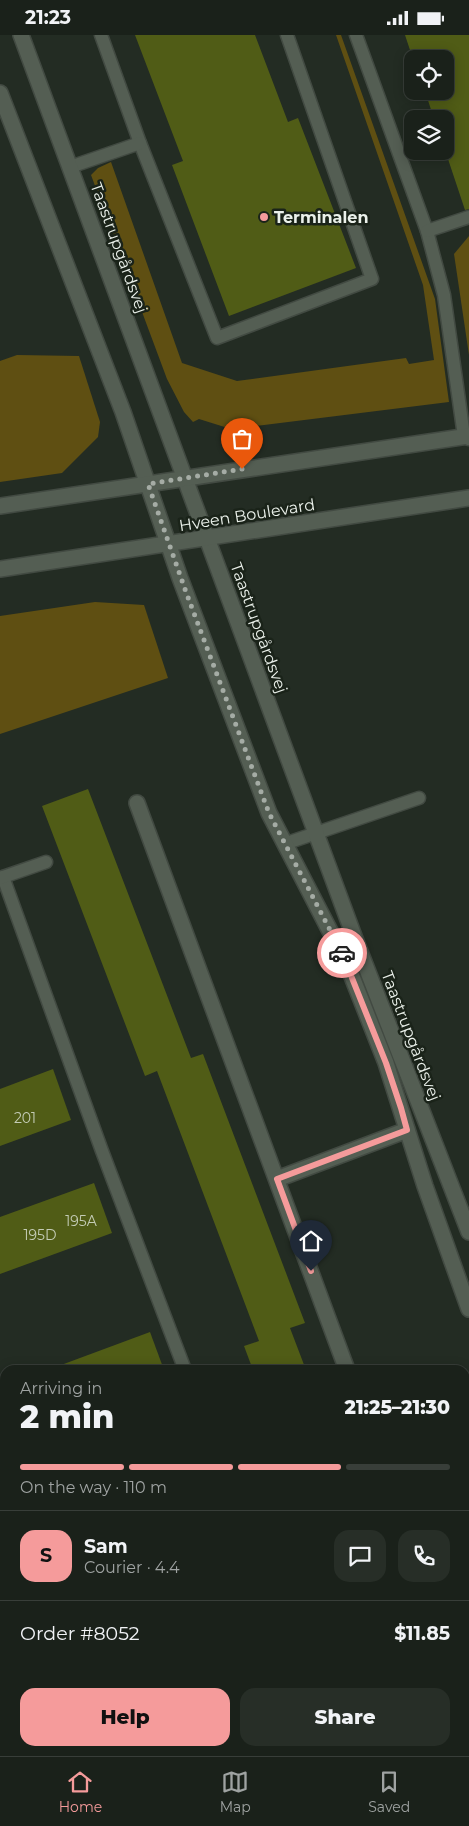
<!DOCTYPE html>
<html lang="en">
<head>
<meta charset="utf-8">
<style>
	:root { --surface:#1a211a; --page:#272e27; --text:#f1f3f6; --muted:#9fa3a2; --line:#383e39; --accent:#f59b9b }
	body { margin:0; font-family:Montserrat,sans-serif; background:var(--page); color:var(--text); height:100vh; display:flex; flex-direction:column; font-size:19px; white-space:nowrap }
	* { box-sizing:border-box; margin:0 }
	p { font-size:16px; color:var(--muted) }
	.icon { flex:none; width:28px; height:28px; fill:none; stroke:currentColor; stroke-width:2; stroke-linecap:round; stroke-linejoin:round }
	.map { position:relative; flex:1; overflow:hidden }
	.panel { position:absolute; left:0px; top:1330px; width:470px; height:391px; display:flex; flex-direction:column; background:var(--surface); border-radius:15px 15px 0 0; box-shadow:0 2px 12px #0003,0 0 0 1px var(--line) }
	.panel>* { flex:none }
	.buttons { position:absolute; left:404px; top:15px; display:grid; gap:10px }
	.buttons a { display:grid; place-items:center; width:50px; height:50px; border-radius:10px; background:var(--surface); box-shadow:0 2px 12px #0003,0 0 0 1px var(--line); font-size:25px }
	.pin { position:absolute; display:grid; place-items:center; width:42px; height:42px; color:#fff; margin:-51px -21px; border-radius:50% 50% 50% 0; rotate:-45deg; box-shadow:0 0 5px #0007 }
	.pin .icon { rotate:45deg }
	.courier { position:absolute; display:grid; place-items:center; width:50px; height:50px; margin:-25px; border:4px solid #f59b9b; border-radius:50%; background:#fff; color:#222; box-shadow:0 1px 6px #0007 }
	.summary em { font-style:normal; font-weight:800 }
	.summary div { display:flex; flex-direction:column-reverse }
	.summary { display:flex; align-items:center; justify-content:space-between; height:85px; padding:0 20px }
	h1 { font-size:32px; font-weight:800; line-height:38px }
	.bar { display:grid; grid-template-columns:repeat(4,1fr); gap:8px 5px; align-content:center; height:60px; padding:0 20px }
	.bar i { height:6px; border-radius:4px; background:var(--line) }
	.bar .current { background:var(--accent) }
	.bar p { grid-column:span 4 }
	.line { display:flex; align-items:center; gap:12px; padding:0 20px; border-top:1px solid var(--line) }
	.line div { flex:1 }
	.round { display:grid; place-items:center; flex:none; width:52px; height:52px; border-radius:15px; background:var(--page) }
	.primary-button { display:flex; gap:10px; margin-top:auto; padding:10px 20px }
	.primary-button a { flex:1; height:58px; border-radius:15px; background:var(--accent); color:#111; font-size:20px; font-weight:800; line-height:58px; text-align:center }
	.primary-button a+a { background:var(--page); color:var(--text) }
	.status { display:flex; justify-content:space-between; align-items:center; height:35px; padding:0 25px; background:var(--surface); direction:ltr }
	.status svg { height:14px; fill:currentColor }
	.tab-bar { display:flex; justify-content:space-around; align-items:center; height:70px; border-top:1px solid var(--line); background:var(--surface); font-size:14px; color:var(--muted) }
	.tab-bar a { display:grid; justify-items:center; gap:2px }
	.tab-bar .current { color:var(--accent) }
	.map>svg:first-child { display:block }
	.green { fill:#5f4f12 }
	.building { fill:#505c16 }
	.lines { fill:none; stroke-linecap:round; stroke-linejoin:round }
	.lane-casing { stroke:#424a42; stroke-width:15 }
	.street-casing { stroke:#424a42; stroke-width:18 }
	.secondary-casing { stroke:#424a42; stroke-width:18 }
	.lane { stroke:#545e53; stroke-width:12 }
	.street { stroke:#545e53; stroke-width:15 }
	.secondary { stroke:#545e53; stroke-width:15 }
	.done { stroke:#a5aca5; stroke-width:5; stroke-dasharray:0 9 }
	.route { stroke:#f59b9b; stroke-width:6 }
	.poi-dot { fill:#f59b9b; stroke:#1a2319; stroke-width:2 }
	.labels { text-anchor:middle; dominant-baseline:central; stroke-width:5; stroke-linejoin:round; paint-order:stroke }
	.number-label { font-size:14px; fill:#c4ccb6 }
	.poi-label { font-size:16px; font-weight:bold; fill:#ebf1eb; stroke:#1a2319; text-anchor:start }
	.street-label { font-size:16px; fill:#ebf1eb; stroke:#1a2319 }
</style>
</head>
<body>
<div class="status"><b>21:23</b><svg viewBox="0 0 49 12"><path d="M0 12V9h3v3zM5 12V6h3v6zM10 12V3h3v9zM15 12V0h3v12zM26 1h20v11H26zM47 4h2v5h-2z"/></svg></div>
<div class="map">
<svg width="469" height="1721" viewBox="0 0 469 1721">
	<rect width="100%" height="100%" fill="#232c23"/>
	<g class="green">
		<polygon points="336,0 341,0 435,264 449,367 231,394 199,384 193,387 184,377 167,344 91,140 98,133 111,127 182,328 237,346 406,323 409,329 434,325 423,250"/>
		<polygon points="469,201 469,320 454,219"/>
		<polygon points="17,320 79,321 100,387 98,402 62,438 0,447 0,326"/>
		<polygon points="95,567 144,570 168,643 0,699 0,581"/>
	</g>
	<g class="building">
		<polygon points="135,0 255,0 288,87 298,83 356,233 229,281 172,130 183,126"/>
		<polygon points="405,0 469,0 469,174 465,175 445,115 445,84 434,84 425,56 445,56 445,24 413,24"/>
		<polygon points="88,754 191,1023 203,1019 305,1288 290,1293 306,1335 253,1335 244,1311 259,1306 157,1036 145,1041 42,771"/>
		<polygon points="53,1034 71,1085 0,1111 0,1054"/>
		<polygon points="94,1148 112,1198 0,1239 0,1182"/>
		<polygon points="150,1297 164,1335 54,1335 53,1333"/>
	</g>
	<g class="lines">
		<g class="lane-casing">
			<g id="lane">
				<polyline points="101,0 140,108 217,303 372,244 287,0"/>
				<polyline points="356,0 427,196 444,260 464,401 469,404"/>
				<polyline points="70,132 140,108"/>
				<polyline points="427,196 469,182"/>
				<polyline points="284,809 419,763"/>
				<polyline points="3,842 102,1116 185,1335"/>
				<polyline points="0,843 46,827"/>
				<polyline points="325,1716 327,1721"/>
			</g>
		</g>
		<g class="street-casing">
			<g id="street">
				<polyline points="21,0 354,901 469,1197"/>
				<polyline points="0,58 123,377 180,543 269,778 347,929 386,1028 425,1151 469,1274"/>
				<polyline points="137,768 347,1335"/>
				<polyline points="277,1144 407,1095"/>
				<polyline points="465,1653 469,1663"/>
			</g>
		</g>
		<g class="secondary-casing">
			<g id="secondary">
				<polyline points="0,471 469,401"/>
				<polyline points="0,534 469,463"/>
			</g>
		</g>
		<use href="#lane" class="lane"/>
		<use href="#street" class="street"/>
		<use href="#secondary" class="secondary"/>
	</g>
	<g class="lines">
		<polyline class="done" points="242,434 148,449 186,557 269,778 342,918"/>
		<polyline class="route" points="311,1236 277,1144 407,1095 401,1073 386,1028 342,918"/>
	</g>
	<circle class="poi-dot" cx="264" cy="182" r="5"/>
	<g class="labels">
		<g class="number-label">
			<text x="25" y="1083">201</text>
			<text x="81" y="1186">195A</text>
			<text x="40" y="1200">195D</text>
		</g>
		<g class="poi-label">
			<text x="274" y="182">Terminalen</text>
		</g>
		<g class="street-label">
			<text transform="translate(119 213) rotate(70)">Taastrupgårdsvej</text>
			<text transform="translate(247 480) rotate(-9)">Hveen Boulevard</text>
			<text transform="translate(259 593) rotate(70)">Taastrupgårdsvej</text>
			<text transform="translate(411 1001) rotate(69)">Taastrupgårdsvej</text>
		</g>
	</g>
</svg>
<div class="buttons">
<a><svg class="icon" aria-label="locate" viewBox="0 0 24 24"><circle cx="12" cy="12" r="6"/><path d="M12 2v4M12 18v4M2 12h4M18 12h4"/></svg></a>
<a><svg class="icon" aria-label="layers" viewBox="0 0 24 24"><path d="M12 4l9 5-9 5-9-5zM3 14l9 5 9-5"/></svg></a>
</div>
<div class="pin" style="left:242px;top:434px;background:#ea580c"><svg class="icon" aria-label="bag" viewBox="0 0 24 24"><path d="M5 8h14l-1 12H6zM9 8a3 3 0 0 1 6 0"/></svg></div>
<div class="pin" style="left:311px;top:1236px;background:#1f2937"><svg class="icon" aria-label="home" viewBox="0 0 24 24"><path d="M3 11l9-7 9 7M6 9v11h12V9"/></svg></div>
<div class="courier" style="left:342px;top:918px"><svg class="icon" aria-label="car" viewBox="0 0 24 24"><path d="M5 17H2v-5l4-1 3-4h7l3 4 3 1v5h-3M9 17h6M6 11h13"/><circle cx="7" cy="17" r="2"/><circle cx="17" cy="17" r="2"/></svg></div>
<section class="panel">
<div class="summary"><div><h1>2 min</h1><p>Arriving in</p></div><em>21:25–21:30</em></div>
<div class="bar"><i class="current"></i><i class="current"></i><i class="current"></i><i></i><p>On the way · 110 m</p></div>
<div class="line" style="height:90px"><b class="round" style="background:var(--accent);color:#111">S</b><div><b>Sam</b><p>Courier · 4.4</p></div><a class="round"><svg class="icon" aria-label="chat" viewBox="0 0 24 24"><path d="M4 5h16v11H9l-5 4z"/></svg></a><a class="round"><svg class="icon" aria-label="phone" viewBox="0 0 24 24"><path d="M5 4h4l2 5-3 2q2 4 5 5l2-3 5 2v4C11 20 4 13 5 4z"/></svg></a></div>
<div class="line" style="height:65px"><div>Order #8052</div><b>$11.85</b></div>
<div class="primary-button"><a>Help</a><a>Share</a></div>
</section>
</div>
<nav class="tab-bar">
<a class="current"><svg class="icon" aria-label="home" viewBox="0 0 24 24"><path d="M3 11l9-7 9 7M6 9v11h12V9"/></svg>Home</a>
<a><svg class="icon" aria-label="map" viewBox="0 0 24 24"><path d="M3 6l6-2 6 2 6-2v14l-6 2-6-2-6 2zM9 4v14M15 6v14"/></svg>Map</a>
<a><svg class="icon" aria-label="saved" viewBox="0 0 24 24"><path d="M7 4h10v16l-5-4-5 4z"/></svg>Saved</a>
</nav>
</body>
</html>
